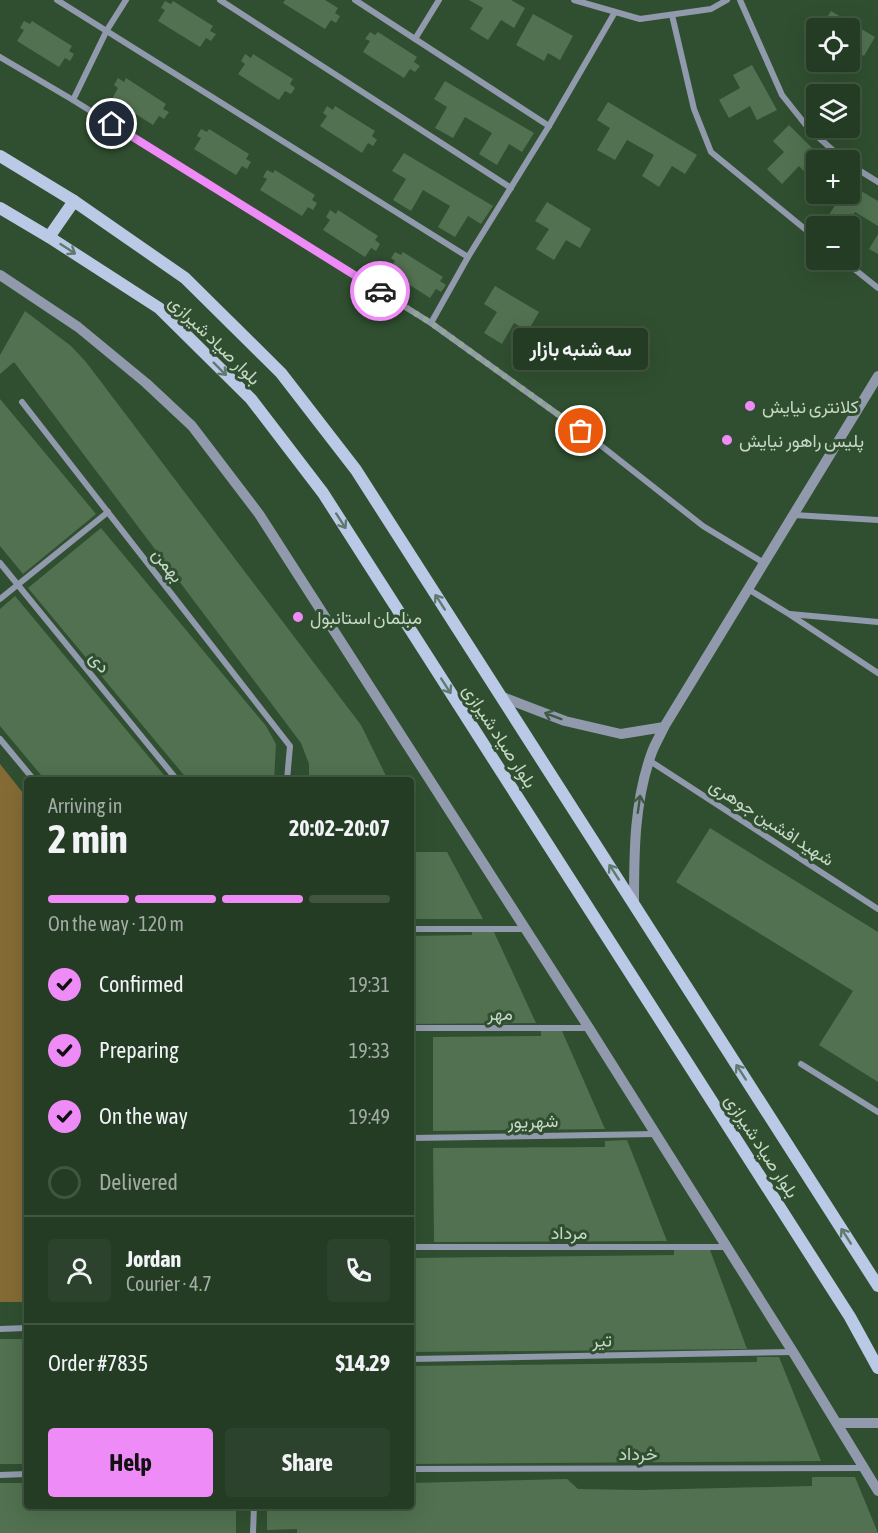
<!DOCTYPE html>
<html lang="en">
<head>
<meta charset="utf-8">
<style>
	:root { --surface:#243b24; --page:#2c422c; --text:#f1f3f6; --muted:#a3ada6; --line:#415541; --accent:#ef8bf7 }
	body { margin:0; font-family:"Asap Condensed",Vazirmatn,sans-serif; background:var(--page); color:var(--text); height:100vh; display:flex; flex-direction:column; font-size:22px; white-space:nowrap }
	* { box-sizing:border-box; margin:0 }
	p { font-size:20px; color:var(--muted) }
	.icon { flex:none; width:33px; height:33px; fill:none; stroke:currentColor; stroke-width:2; stroke-linecap:round; stroke-linejoin:round }
	.map { position:relative; flex:1; overflow:hidden }
	.side { position:absolute; left:24px; top:777px; width:390px; height:732px; display:flex; flex-direction:column; background:var(--surface); border-radius:6px; box-shadow:0 6px 24px #0002,0 0 0 2px var(--line) }
	.side>* { flex:none }
	.buttons { position:absolute; left:806px; top:18px; display:grid; gap:12px }
	.buttons a { display:grid; place-items:center; width:54px; height:54px; border-radius:6px; background:var(--surface); box-shadow:0 6px 24px #0002,0 0 0 2px var(--line); font-size:30px }
	.pin { position:absolute; display:grid; place-items:center; width:51px; height:51px; color:#fff; margin:-26px; border:3px solid #fff; border-radius:50%; box-shadow:0 2px 6px #0007 }
	.courier { position:absolute; display:grid; place-items:center; width:60px; height:60px; margin:-30px; border:4px solid #ef8bf7; border-radius:50%; background:#fff; color:#222; box-shadow:0 2px 8px #0007 }
	.bubble { position:absolute; height:42px; border-radius:6px; background:var(--surface); box-shadow:0 6px 24px #0002,0 0 0 2px var(--line); font-size:20px; font-weight:700; line-height:42px; text-align:center }
	.overview em { font-style:normal; font-weight:700 }
	.overview div { display:flex; flex-direction:column-reverse }
	.overview { display:flex; align-items:center; justify-content:space-between; height:102px; padding:0 24px }
	h1 { font-size:39px; font-weight:700; line-height:45px }
	.bar { display:grid; grid-template-columns:repeat(4,1fr); gap:9px 6px; align-content:center; height:72px; padding:0 24px }
	.bar i { height:8px; border-radius:4px; background:var(--line) }
	.bar .active { background:var(--accent) }
	.bar p { grid-column:span 4 }
	.line { display:flex; align-items:center; gap:15px; padding:0 24px; border-top:2px solid var(--line) }
	.line div { flex:1 }
	.round { display:grid; place-items:center; flex:none; width:63px; height:63px; border-radius:6px; background:var(--page) }
	ol { padding:0 24px; list-style:none }
	li { display:flex; align-items:center; gap:18px; height:66px }
	li p { margin-inline-start:auto }
	li .icon { padding:6px; border-radius:50%; background:var(--accent); color:#111; stroke-width:4 }
	li:last-child { color:var(--muted) }
	li i { width:33px; height:33px; border:3px solid var(--line); border-radius:50% }
	.action { display:flex; gap:12px; margin-top:auto; padding:12px 24px }
	.action a { flex:1; height:69px; border-radius:6px; background:var(--accent); color:#111; font-size:24px; font-weight:700; line-height:69px; text-align:center }
	.action a+a { background:var(--page); color:var(--text) }
	.map>svg:first-child { display:block }
	.green { fill:#846b36 }
	.building { fill:#517150 }
	.lines { fill:none; stroke-linecap:round; stroke-linejoin:round }
	.minor { stroke:#919aac; stroke-width:6 }
	.tertiary { stroke:#919aac; stroke-width:10 }
	.secondary { stroke:#bac9e5; stroke-width:12 }
	.oneway { stroke:#607a6f }
	.oneway2 { stroke:#3f5a43 }
	.done { stroke:#92a892; stroke-width:6; stroke-dasharray:0 10.8 }
	.route { stroke:#ef8bf7; stroke-width:8 }
	.poi-dot { fill:#ef8bf7; stroke:#304f30; stroke-width:2 }
	.labels { text-anchor:middle; dominant-baseline:central; stroke-width:6; stroke-linejoin:round; paint-order:stroke }
	.street-label { font-size:18px; fill:#c6d8c6; stroke:#304f30 }
	.poi-label { font-size:18px; fill:#c6d8c6; stroke:#304f30; text-anchor:start }
</style>
</head>
<body>
<div class="map">
<svg width="878" height="1533" viewBox="0 0 878 1533">
	<rect width="100%" height="100%" fill="#304f30"/>
	<polygon class="green" points="0,764 27,798 27,1302 0,1302"/>
	<g class="building">
		<polygon points="285,0 325,0 338,8 335,13 340,16 336,23 331,20 325,29 283,3"/>
		<polygon points="469,0 511,0 525,8 514,28 501,20 488,40 470,29 483,8"/>
		<polygon points="165,1 171,4 173,1 213,26 210,31 216,34 211,41 206,38 200,47 158,21 165,10 161,8"/>
		<polygon points="831,11 875,37 864,56 849,47 849,28 820,28"/>
		<polygon points="533,14 573,36 560,60 548,53 544,61 516,45"/>
		<polygon points="24,21 30,24 32,21 72,46 69,51 74,54 70,61 65,58 59,67 17,41 24,30 20,28"/>
		<polygon points="370,32 375,35 378,32 417,57 414,62 420,66 415,72 410,69 404,78 363,52 370,41 365,39"/>
		<polygon points="245,54 251,58 253,54 293,79 290,84 295,88 291,94 285,91 279,100 238,74 245,64 241,61"/>
		<polygon points="752,65 777,110 757,120 750,106 729,118 719,100 740,88 733,75"/>
		<polygon points="118,78 124,82 126,78 166,104 163,109 169,112 164,119 159,116 153,125 112,99 118,88 114,85"/>
		<polygon points="445,81 534,133 522,152 509,144 497,165 479,154 492,133 465,117 453,138 435,128 447,107 434,99"/>
		<polygon points="608,102 697,155 685,174 672,166 659,187 642,176 654,155 627,140 615,160 597,150 610,128 597,120"/>
		<polygon points="327,106 333,110 335,106 375,131 372,136 377,140 373,146 368,143 362,153 320,126 327,116 323,113"/>
		<polygon points="789,125 824,160 816,160 816,171 810,177 799,166 782,184 767,169 784,152 773,141"/>
		<polygon points="201,129 207,132 209,129 249,154 246,159 251,162 247,169 242,166 236,175 194,149 201,138 197,136"/>
		<polygon points="404,153 493,206 481,224 468,216 455,237 438,227 450,206 423,190 411,211 393,200 406,179 392,171"/>
		<polygon points="267,170 273,173 275,170 315,195 312,200 317,203 313,210 308,207 302,216 260,190 267,179 263,177"/>
		<polygon points="849,184 878,201 878,226 855,212 846,226 831,226 824,223 837,202 823,194 849,194"/>
		<polygon points="547,202 591,229 580,248 566,240 554,260 536,249 549,229 535,221"/>
		<polygon points="330,210 336,214 338,210 378,236 375,240 380,244 376,251 371,248 365,257 323,230 330,220 326,217"/>
		<polygon points="878,234 878,254 869,249"/>
		<polygon points="395,252 401,255 403,252 443,277 440,281 446,285 441,292 436,289 430,298 388,271 395,261 391,258"/>
		<polygon points="495,286 539,312 528,331 514,323 502,344 484,333 497,312 484,304"/>
		<polygon points="25,311 71,346 86,362 361,725 388,780 298,780 298,775 309,775 309,764 301,743 14,362 0,374 0,355"/>
		<polygon points="0,399 96,514 23,574 0,546"/>
		<polygon points="101,528 266,726 276,744 274,780 188,780 28,588"/>
		<polygon points="15,596 59,649 168,780 45,780 41,775 0,726 0,609"/>
		<polygon points="710,828 878,932 878,1082 819,1045 853,991 676,882"/>
		<polygon points="411,852 447,852 483,919 411,919"/>
		<polygon points="472,932 494,932 536,1023 411,1024 411,936 472,935"/>
		<polygon points="541,1031 562,1031 605,1129 433,1131 433,1037 541,1036"/>
		<polygon points="627,1140 667,1241 434,1242 433,1148 605,1147 605,1141"/>
		<polygon points="674,1250 710,1250 747,1349 411,1352 411,1258 674,1255"/>
		<rect x="0" y="1339" width="27" height="125"/>
		<polygon points="757,1357 779,1357 821,1461 411,1464 411,1366 757,1362"/>
		<polygon points="812,1477 855,1477 878,1533 297,1533 297,1529 267,1530 267,1506 411,1506 411,1483 567,1479 578,1489 640,1490 812,1486"/>
		<polygon points="0,1483 27,1483 27,1506 236,1506 236,1533 0,1533"/>
	</g>
	<g class="lines">
		<g class="minor">
			<polyline points="57,0 468,257"/>
			<polyline points="220,0 511,188"/>
			<polyline points="355,0 549,126"/>
			<polyline points="574,0 640,19 711,9 727,0"/>
			<polyline points="740,0 782,95 809,129 844,160"/>
			<polyline points="672,15 694,109 711,152 816,238"/>
			<polyline points="415,39 439,0"/>
			<polyline points="0,57 73,100 431,323 599,444 703,526 764,563"/>
			<polyline points="73,100 107,30 126,0"/>
			<polyline points="849,164 878,182"/>
			<polyline points="843,260 878,288"/>
			<polyline points="431,323 468,257 549,126 615,12"/>
			<polyline points="22,402 290,746 287,780"/>
			<polyline points="794,515 878,520"/>
			<polyline points="0,563 177,780"/>
			<polyline points="748,589 789,614 878,673"/>
			<polyline points="0,599 108,512"/>
			<polyline points="790,614 878,622"/>
			<polyline points="0,739 34,780"/>
			<polyline points="650,761 878,909"/>
			<polyline points="411,929 524,929"/>
			<polyline points="411,1028 589,1028"/>
			<polyline points="801,1064 878,1112"/>
			<polyline points="411,1138 656,1134"/>
			<polyline points="411,1247 726,1247"/>
			<polyline points="0,1329 27,1328"/>
			<polyline points="411,1359 793,1352"/>
			<polyline points="411,1469 863,1468"/>
			<polyline points="0,1475 27,1474"/>
			<polyline points="253,1533 254,1506"/>
		</g>
		<g class="tertiary">
			<polyline points="0,275 78,327 146,383 192,426 259,514 589,1028 793,1352 878,1491"/>
			<path d="M500,696l65,25 56,13 43,-7c-4,9 -9,17 -12,25 -18,49 -18,101 -18,152"/>
			<polyline points="664,727 878,376"/>
			<polyline points="837,1423 878,1423"/>
		</g>
		<g class="secondary">
			<polyline points="0,156 74,201 185,278 281,373 356,470 878,1286"/>
			<polyline points="0,208 49,237 159,308 251,399 323,493 850,1317 878,1368"/>
			<polyline points="49,237 74,201"/>
		</g>
	</g>
	<defs><path id="oneway-shaft" d="M-6 0H5M1.5-3L5.5 0L1.5 3" fill="none" stroke-width="1.6" stroke-linecap="round" stroke-linejoin="round" transform="scale(1.5)"/></defs>
	<g class="oneway">
		<use href="#oneway-shaft" transform="translate(68 249) rotate(33)"/>
		<use href="#oneway-shaft" transform="translate(220 369) rotate(45)"/>
		<use href="#oneway-shaft" transform="translate(341 521) rotate(57)"/>
		<use href="#oneway-shaft" transform="translate(440 602) rotate(-123)"/>
		<use href="#oneway-shaft" transform="translate(446 686) rotate(57)"/>
		<use href="#oneway-shaft" transform="translate(614 872) rotate(-123)"/>
		<use href="#oneway-shaft" transform="translate(741 1072) rotate(-123)"/>
		<use href="#oneway-shaft" transform="translate(846 1236) rotate(-123)"/>
	</g>
	<g class="oneway2">
		<use href="#oneway-shaft" transform="translate(553 716) rotate(-159)"/>
		<use href="#oneway-shaft" transform="translate(639 804) rotate(-82)"/>
	</g>
	<g class="lines">
		<polyline class="done" points="380,291 431,323 581,431"/>
		<polyline class="route" points="112,124 380,291"/>
	</g>
	<g class="poi-dot">
		<circle cx="750" cy="406" r="6"/>
		<circle cx="727" cy="440" r="6"/>
		<circle cx="298" cy="617" r="6"/>
	</g>
	<g class="labels">
		<g class="street-label">
			<text transform="translate(215 340) rotate(44)">بلوار صیاد شیرازی</text>
			<text transform="translate(168 565) rotate(52)">بهمن</text>
			<text transform="translate(100 662) rotate(51)">دی</text>
			<text transform="translate(500 736) rotate(57)">بلوار صیاد شیرازی</text>
			<text transform="translate(772 822) rotate(33)">شهید افشین جوهری</text>
			<text x="500" y="1013">مهر</text>
			<text transform="translate(533 1121) rotate(-1)">شهریور</text>
			<text transform="translate(762 1146) rotate(57)">بلوار صیاد شیرازی</text>
			<text x="569" y="1232">مرداد</text>
			<text transform="translate(602 1340) rotate(-1)">تیر</text>
			<text x="638" y="1453">خرداد</text>
		</g>
		<g class="poi-label">
			<text x="762" y="406">کلانتری نیایش</text>
			<text x="739" y="440">پلیس راهور نیایش</text>
			<text x="310" y="617">مبلمان استانبول</text>
		</g>
	</g>
</svg>
<div class="buttons">
<a><svg class="icon" aria-label="locate" viewBox="0 0 24 24"><circle cx="12" cy="12" r="6"/><path d="M12 2v4M12 18v4M2 12h4M18 12h4"/></svg></a>
<a><svg class="icon" aria-label="layers" viewBox="0 0 24 24"><path d="M12 4l9 5-9 5-9-5zM3 14l9 5 9-5"/></svg></a>
<a>+</a>
<a>−</a>
</div>
<div class="pin" style="left:581px;top:431px;background:#ea580c"><svg class="icon" aria-label="bag" viewBox="0 0 24 24"><path d="M5 8h14l-1 12H6zM9 8a3 3 0 0 1 6 0"/></svg></div>
<div class="pin" style="left:112px;top:124px;background:#1f2937"><svg class="icon" aria-label="home" viewBox="0 0 24 24"><path d="M3 11l9-7 9 7M6 9v11h12V9"/></svg></div>
<div class="courier" style="left:380px;top:291px"><svg class="icon" aria-label="car" viewBox="0 0 24 24"><path d="M5 17H2v-5l4-1 3-4h7l3 4 3 1v5h-3M9 17h6M6 11h13"/><circle cx="7" cy="17" r="2"/><circle cx="17" cy="17" r="2"/></svg></div>
<div class="bubble" style="left:513px;top:328px;width:135px">سه شنبه بازار</div>
<section class="side">
<div class="overview"><div><h1>2 min</h1><p>Arriving in</p></div><em>20:02–20:07</em></div>
<div class="bar"><i class="active"></i><i class="active"></i><i class="active"></i><i></i><p>On the way · 120 m</p></div>
<ol>
<li><svg class="icon" aria-label="check" viewBox="0 0 24 24"><path d="M5 12l5 5 9-10"/></svg>Confirmed<p>19:31</p></li>
<li><svg class="icon" aria-label="check" viewBox="0 0 24 24"><path d="M5 12l5 5 9-10"/></svg>Preparing<p>19:33</p></li>
<li><svg class="icon" aria-label="check" viewBox="0 0 24 24"><path d="M5 12l5 5 9-10"/></svg>On the way<p>19:49</p></li>
<li><i></i>Delivered</li>
</ol>
<div class="line" style="height:108px"><a class="round"><svg class="icon" aria-label="person" viewBox="0 0 24 24"><circle cx="12" cy="8" r="4"/><path d="M4 21q1-7 8-7t8 7"/></svg></a><div><b>Jordan</b><p>Courier · 4.7</p></div><a class="round"><svg class="icon" aria-label="phone" viewBox="0 0 24 24"><path d="M5 4h4l2 5-3 2q2 4 5 5l2-3 5 2v4C11 20 4 13 5 4z"/></svg></a></div>
<div class="line" style="height:78px"><div>Order #7835</div><b>$14.29</b></div>
<div class="action"><a>Help</a><a>Share</a></div>
</section>
</div>
</body>
</html>
